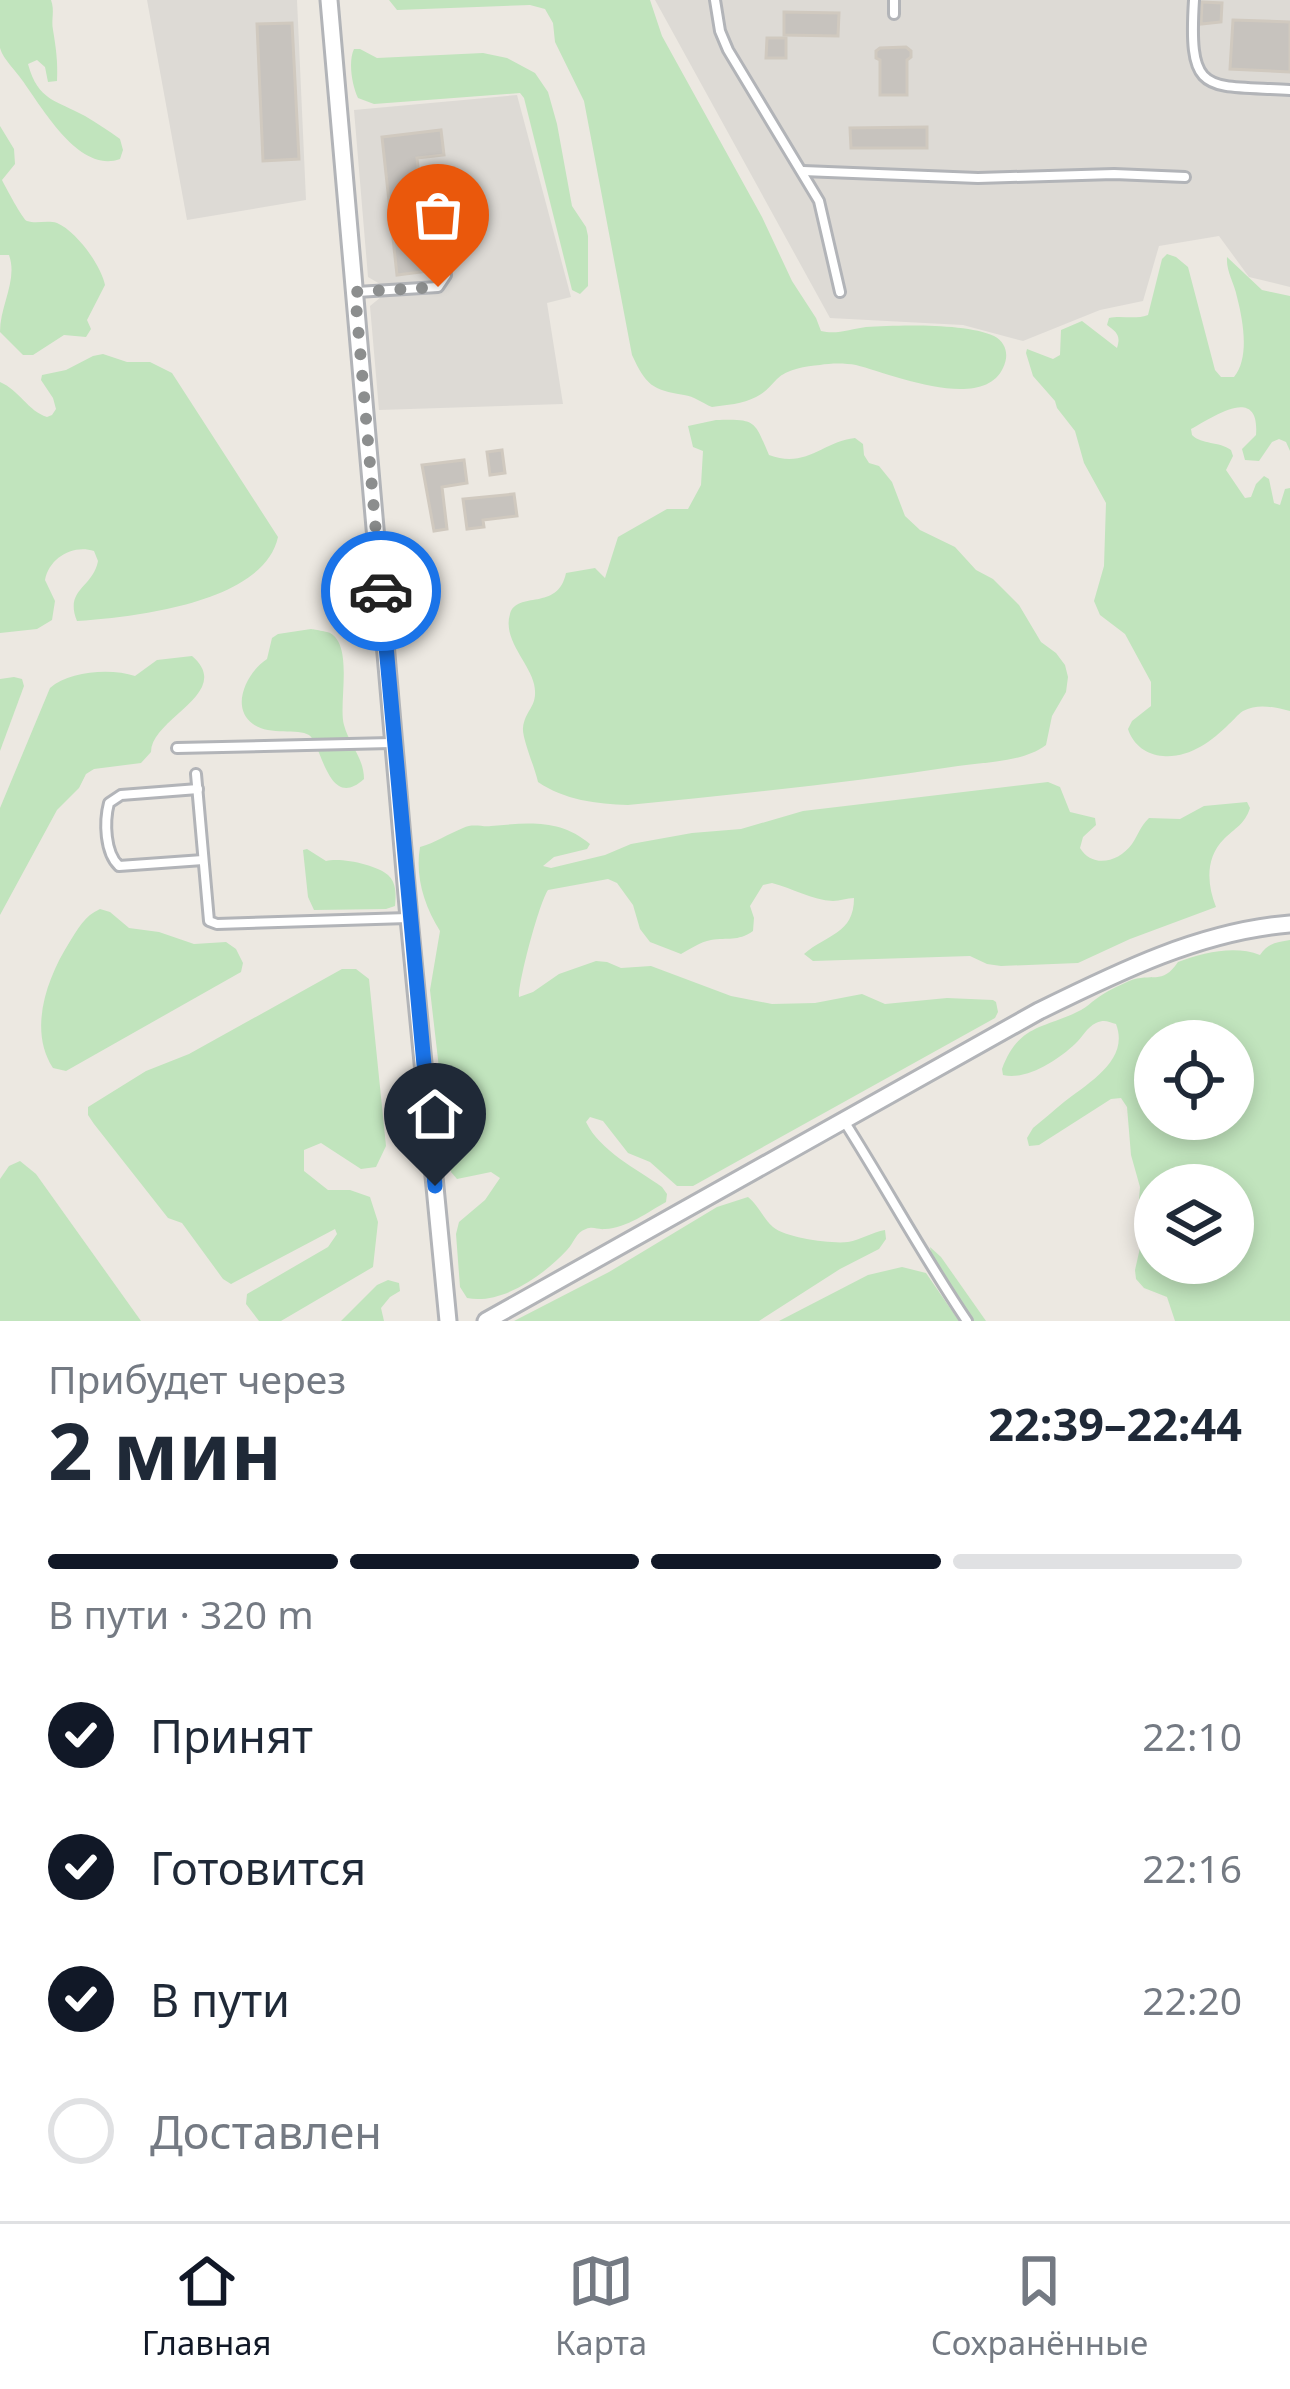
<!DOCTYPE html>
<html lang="ru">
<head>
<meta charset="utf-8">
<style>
	:root { --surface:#fff; --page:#f6f6f7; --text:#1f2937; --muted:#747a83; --line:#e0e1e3; --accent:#111827 }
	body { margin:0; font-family:"Noto Sans",sans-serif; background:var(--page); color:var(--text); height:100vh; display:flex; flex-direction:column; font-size:45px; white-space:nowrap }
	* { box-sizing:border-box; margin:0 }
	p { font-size:39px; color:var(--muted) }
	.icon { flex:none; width:66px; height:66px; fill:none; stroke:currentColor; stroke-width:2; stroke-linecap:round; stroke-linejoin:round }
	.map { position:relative; height:1321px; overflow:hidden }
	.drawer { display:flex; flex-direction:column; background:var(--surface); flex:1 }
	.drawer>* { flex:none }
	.controls { position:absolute; left:1134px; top:1020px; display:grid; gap:24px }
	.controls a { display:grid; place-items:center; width:120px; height:120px; border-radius:50%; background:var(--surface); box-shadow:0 6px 18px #0003; font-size:60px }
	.pin { position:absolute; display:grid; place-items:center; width:102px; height:102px; color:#fff; margin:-123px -51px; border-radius:50% 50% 50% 0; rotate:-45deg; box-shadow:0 0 12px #0007 }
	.pin .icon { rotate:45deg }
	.courier { position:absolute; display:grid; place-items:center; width:120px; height:120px; margin:-60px; border:9px solid #1a73e8; border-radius:50%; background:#fff; color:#222; box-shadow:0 3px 15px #0007 }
	.headline em { font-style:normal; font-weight:700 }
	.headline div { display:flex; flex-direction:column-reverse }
	.headline { display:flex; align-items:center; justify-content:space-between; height:204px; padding:0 48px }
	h1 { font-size:78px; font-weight:700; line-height:90px }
	.bar { display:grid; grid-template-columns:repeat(4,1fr); gap:18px 12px; align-content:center; height:144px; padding:0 48px }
	.bar i { height:15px; border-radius:9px; background:var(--line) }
	.bar .active { background:var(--accent) }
	.bar p { grid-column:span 4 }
	ol { padding:0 48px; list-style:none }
	li { display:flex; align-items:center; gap:36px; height:132px }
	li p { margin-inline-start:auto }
	li .icon { padding:12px; border-radius:50%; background:var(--accent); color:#fff; stroke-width:4 }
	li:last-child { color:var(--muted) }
	li i { width:66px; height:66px; border:6px solid var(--line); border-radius:50% }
	.tab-bar { display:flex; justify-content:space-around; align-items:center; height:168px; border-top:3px solid var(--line); background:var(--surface); font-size:33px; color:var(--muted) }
	.tab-bar a { display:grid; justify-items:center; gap:6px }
	.tab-bar .active { color:var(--accent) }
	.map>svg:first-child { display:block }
	.industrial { fill:#dddad5 }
	.green { fill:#c1e4bd; fill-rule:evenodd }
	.building { fill:#c7c3be; stroke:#d0c9bf; stroke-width:3 }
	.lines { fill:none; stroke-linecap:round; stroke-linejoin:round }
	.service-casing { stroke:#b2b4b8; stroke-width:14 }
	.minor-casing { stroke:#b2b4b8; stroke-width:21 }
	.service { stroke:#fff; stroke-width:8 }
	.minor { stroke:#fff; stroke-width:15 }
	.done { stroke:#8c8e8e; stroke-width:12; stroke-dasharray:0 21.6 }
	.route { stroke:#1a73e8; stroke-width:15 }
</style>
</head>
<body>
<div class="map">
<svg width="1290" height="1321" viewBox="0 0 1290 1321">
	<rect width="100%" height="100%" fill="#ece8e1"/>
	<g class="industrial">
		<polygon points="147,0 297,0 306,200 187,220"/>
		<polygon points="655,0 1290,0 1290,287 1249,277 1219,236 1159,246 1143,301 1100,310 1023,341 963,325 830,318"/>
		<polygon points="517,95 571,297 547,303 563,404 379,410 370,306 381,297 380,284 368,277 354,110"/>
	</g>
	<g class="green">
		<path d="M0,0h51c4,11 0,19 2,30 3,18 5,32 4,51l-9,1 -3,-15 -8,-7 -9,4c10,37 28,36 57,52 12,7 24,15 35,23l3,11 -3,9c-41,15 -78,-52 -98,-79 -6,-9 -19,-21 -22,-32 0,-13 0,-34 0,-48z"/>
		<path d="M389,0h261l12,36 100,181 30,64 24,37 5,13c15,4 30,-2 45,-4 32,-2 100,-4 128,9 13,7 15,20 9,32 -21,45 -114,5 -147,-3 -11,-2 -25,-2 -36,0 -14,1 -33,4 -43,14 -7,7 -11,13 -21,18 -13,7 -30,8 -44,10 -10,-4 -18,-11 -28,-12 -32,-5 -38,-10 -52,-40l-48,-254 -29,-59 -2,-19 -8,-14 -15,-4 -133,5z"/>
		<path d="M354,49h6l17,9 106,-5 24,5 28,15 13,19 9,32 15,82 14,21 2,9v50l-8,8 -8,-4 -48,-192 -4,-5 -146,11 -16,-6c-6,-13 -10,-36 -4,-49z"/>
		<path d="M0,126l14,23 1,15 -13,16c3,6 21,40 25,41 9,3 20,-1 30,2 19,8 44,42 48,62l-18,35 4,9 -5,8 -22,-2 -31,20h-10l-23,-23c0,-27 18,-52 9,-77h-9z"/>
		<path d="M1167,254l9,3 12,10 27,103 6,7h13c16,-19 9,-57 3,-80 -3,-15 -11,-25 -10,-40l35,33 28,6v155l-4,-9 -7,-3 -7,3 -13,19 -14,-1 -3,-11 14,-14c4,-52 -44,-17 -65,-6l1,6c10,10 27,6 39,15l2,6 -7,14 19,28 6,-1 5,-13 8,-8 5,3 5,24 6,2 5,-16 5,-1v223c-16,-4 -32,-8 -47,0 -6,4 -9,9 -14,13 -18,18 -40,34 -66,32 -16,-1 -30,-11 -35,-27l4,-8 19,-15v-24l-26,-48 -25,-19 -6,-14 10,-35 2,-63 -22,-40 -9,-32 -18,-23 -2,-7 -22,-25 -7,-23 1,-4 26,10 7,-4 1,-25 21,-9 35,27c4,-12 0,-16 -10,-23l2,-7c13,-3 25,2 39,-3l14,-56z"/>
		<path d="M103,354l24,8h23l22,11 106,164c-14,66 -145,80 -201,84 -13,-32 16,-33 21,-60l-4,-10c-21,-7 -45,7 -49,29l10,21 -3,19 -15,9 -37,4v-251c19,8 28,29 47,35l5,-2 4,-6 -3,-11 -12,-18 1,-5 24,-5 27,-14z"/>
		<path d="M716,420c40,-1 38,0 53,35 37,14 53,-13 86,-17l8,6 1,11 5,8 10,3 13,16 13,34 15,14 35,17 21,23 17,9 26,26 22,37 15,11 9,12 3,12 -2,15 -14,24 -6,29c-22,17 -61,17 -88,21 -110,17 -220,28 -330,39 -31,-1 -64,-5 -90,-23 -3,-14 -16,-44 -15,-54 2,-19 16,-21 11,-44 -4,-20 -32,-45 -24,-70 7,-24 48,-2 56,-41l29,-5 10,10 13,-41 49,-28h21l13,-24 2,-34 -10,-4 -5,-21z"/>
		<path d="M311,629c1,0 18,3 19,4 24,13 8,71 14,92 5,19 20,33 20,54 -36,33 -42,-35 -55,-44 -11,-7 -40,1 -56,-11 -24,-17 -5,-53 14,-65l5,-21 6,-4z"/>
		<path d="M192,656c43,37 -41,62 -41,96l-10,11 -47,6 -8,5 -7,14 -22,22 -57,105v-107l50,-120c19,-17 61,-20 85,-12l22,-16z"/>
		<polygon points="14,677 22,679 24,686 0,751 0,679"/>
		<path d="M1048,782l12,5 10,25 25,6 1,7 -13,12 -3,11c12,20 38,15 52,-4 6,-9 8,-17 17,-26l31,1 24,-13 43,-4 3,6c-5,16 -15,20 -26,31 -19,19 -17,45 -8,68l-86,32 -52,24 -77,3 -14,-2 -17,-8 -157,5 -9,-7c23,-20 50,-20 50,-56 -7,0 -14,3 -21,3 -21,-1 -41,-13 -61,-18l-9,2 -13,21 4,12 -1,13c-16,11 -25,6 -42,9 -11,2 -21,9 -30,14l-31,-12 -10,-13 -7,-24 -16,-22 -9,-4 -60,11c-9,13 -30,93 -29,107l14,-5 26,-18 37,-13 11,1 14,6 30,-2 80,30 41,8 43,-1 47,-9 23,10 62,-6 46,2 3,2 2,10 -3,6 -302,168h-16l-27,-24 -22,-9 -25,-32 -13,-4 -4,5c14,29 51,47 76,65l5,7 -1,8c-18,10 -39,26 -61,27 -8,1 -11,-3 -19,0 -10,3 -12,14 -19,21 -23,25 -65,55 -100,48l-7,-11 -4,-53 3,-12 26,-22 15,-22 -9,-6 -34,7 -6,-7 -21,-182 10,-59c-16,-25 -25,-55 -20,-84 15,-4 28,-13 43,-19 10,-5 18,-1 28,-2 36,-3 68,-8 99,18l-3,5 -33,8 -11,9 8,2 54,-13 26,-11 61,-11 49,-4 62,-18z"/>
		<path d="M307,849l19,12c15,-4 51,4 62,14 9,8 8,21 7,31l-9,3 -72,1 -6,-13 -5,-47z"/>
		<path d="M100,909l10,3 19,16 30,4 35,12 32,-2 10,7 7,14 -2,9 -175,99 -13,-3c-25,-38 -6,-90 16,-125 9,-14 15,-27 31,-34z"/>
		<path d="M1290,940v381h-115l-8,-24 -23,-9 -8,-9 -1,-9 7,-31 -5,-16 3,-36 -9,-32 -4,-48 -6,-9 -10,1 -72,46 -10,1 -2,-8 6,-10c10,-8 20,-17 31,-26 24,-19 66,-42 52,-78 -8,-2 -11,-5 -20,-1 -9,4 -14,15 -21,21 -17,16 -49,37 -72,31l-1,-6c17,-46 43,-40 79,-59 6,-3 9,-7 15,-11 9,-7 22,-13 33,-18 23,-9 33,5 49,-19 25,-9 56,-17 82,-7 8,-12 17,-13 30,-15zM1155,1041h78v78h-78zM1155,1185h78v78h-78z"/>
		<polygon points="342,969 356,969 369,979 386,1146 376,1167 361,1169 321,1143 304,1150 304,1171 328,1190 350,1190 370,1197 378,1222 373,1267 281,1321 259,1321 246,1304 247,1294 328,1247 337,1234 335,1229 231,1284 223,1279 182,1223 168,1218 94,1124 88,1115 88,1107 146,1071 189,1054"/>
		<polygon points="20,1161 36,1174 141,1321 0,1321 0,1179 9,1166"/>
		<path d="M748,1197c11,9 15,21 25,30 13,11 58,17 75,15 13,-2 24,-10 37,-12l1,9 -7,10 -39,20 -81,52h-245l95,-49 108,-65z"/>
		<polygon points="930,1247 941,1257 986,1321 973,1321 931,1254"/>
		<polygon points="902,1267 926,1273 959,1321 779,1321 868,1275"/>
		<polygon points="388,1280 399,1283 400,1291 390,1297 381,1308 384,1321 341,1321 377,1285"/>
	</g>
	<g class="building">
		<polygon points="1202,2 1222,3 1221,22 1201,24"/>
		<polygon points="784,12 839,13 838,36 784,35"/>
		<polygon points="1233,20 1290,22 1290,72 1230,69"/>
		<polygon points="292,23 299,159 263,161 257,24"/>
		<polygon points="767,38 786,38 786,58 766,58"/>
		<polygon points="906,47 911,51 911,57 907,60 907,95 880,95 880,60 876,58 876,51 880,48"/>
		<polygon points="927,127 927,148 851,148 850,128"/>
		<polygon points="441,130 444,155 417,158 429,271 397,275 382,137"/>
		<polygon points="502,450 505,473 490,475 487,452"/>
		<polygon points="464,460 467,483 442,487 447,529 434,531 422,465"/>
		<polygon points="514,494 517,516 483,520 484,527 467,529 463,499"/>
	</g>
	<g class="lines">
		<g class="service-casing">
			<g id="service">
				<polyline points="715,0 720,31 728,50 819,201 840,292"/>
				<path d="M1194,0c-6,97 11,85 96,90"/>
				<polyline points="894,14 894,0"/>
				<polyline points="803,171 978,178 1114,174 1185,177"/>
				<polyline points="357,292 438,287 446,275 436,185"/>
				<polyline points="177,748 391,743"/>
				<polyline points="196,774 209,921 217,924 408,918"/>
				<path d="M198,789l-77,6 -12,8c-5,19 -4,50 10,63l84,-6"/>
				<path d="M844,1121c42,66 79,135 123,200"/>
			</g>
		</g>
		<g class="minor-casing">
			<g id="minor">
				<polyline points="329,0 409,918 448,1321"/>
				<path d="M486,1321l553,-310c79,-39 162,-80 251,-87"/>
			</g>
		</g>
		<use href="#service" class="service"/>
		<use href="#minor" class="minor"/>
	</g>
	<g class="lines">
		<polyline class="done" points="381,591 355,292 438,287"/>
		<polyline class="route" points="381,591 435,1186"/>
	</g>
</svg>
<div class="controls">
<a><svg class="icon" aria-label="locate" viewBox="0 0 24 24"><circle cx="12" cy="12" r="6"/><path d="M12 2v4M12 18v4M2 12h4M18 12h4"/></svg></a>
<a><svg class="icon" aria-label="layers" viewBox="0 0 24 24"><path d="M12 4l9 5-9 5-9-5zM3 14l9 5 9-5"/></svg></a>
</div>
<div class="pin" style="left:438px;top:287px;background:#ea580c"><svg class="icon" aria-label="bag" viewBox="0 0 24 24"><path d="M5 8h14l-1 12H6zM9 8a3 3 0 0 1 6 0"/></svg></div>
<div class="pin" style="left:435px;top:1186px;background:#1f2937"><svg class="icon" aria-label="home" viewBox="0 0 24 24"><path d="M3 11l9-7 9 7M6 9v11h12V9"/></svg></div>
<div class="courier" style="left:381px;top:591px"><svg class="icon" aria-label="car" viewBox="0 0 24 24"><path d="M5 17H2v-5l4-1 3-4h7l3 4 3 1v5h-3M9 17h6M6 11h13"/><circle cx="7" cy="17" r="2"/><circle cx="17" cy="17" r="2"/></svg></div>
</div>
<section class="drawer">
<div class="headline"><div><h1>2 мин</h1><p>Прибудет через</p></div><em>22:39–22:44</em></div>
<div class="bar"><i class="active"></i><i class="active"></i><i class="active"></i><i></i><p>В пути · 320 m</p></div>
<ol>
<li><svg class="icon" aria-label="check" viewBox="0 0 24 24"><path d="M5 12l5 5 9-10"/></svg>Принят<p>22:10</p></li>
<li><svg class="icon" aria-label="check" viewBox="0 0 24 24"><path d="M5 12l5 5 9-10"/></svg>Готовится<p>22:16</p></li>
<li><svg class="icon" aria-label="check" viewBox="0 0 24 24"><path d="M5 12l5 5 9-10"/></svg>В пути<p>22:20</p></li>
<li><i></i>Доставлен</li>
</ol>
</section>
<nav class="tab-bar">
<a class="active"><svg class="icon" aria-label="home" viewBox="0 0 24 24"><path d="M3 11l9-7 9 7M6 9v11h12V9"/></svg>Главная</a>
<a><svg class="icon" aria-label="map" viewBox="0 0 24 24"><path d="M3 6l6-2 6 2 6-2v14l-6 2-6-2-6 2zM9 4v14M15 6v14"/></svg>Карта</a>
<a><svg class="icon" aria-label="saved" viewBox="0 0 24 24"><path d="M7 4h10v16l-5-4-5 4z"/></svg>Сохранённые</a>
</nav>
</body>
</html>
